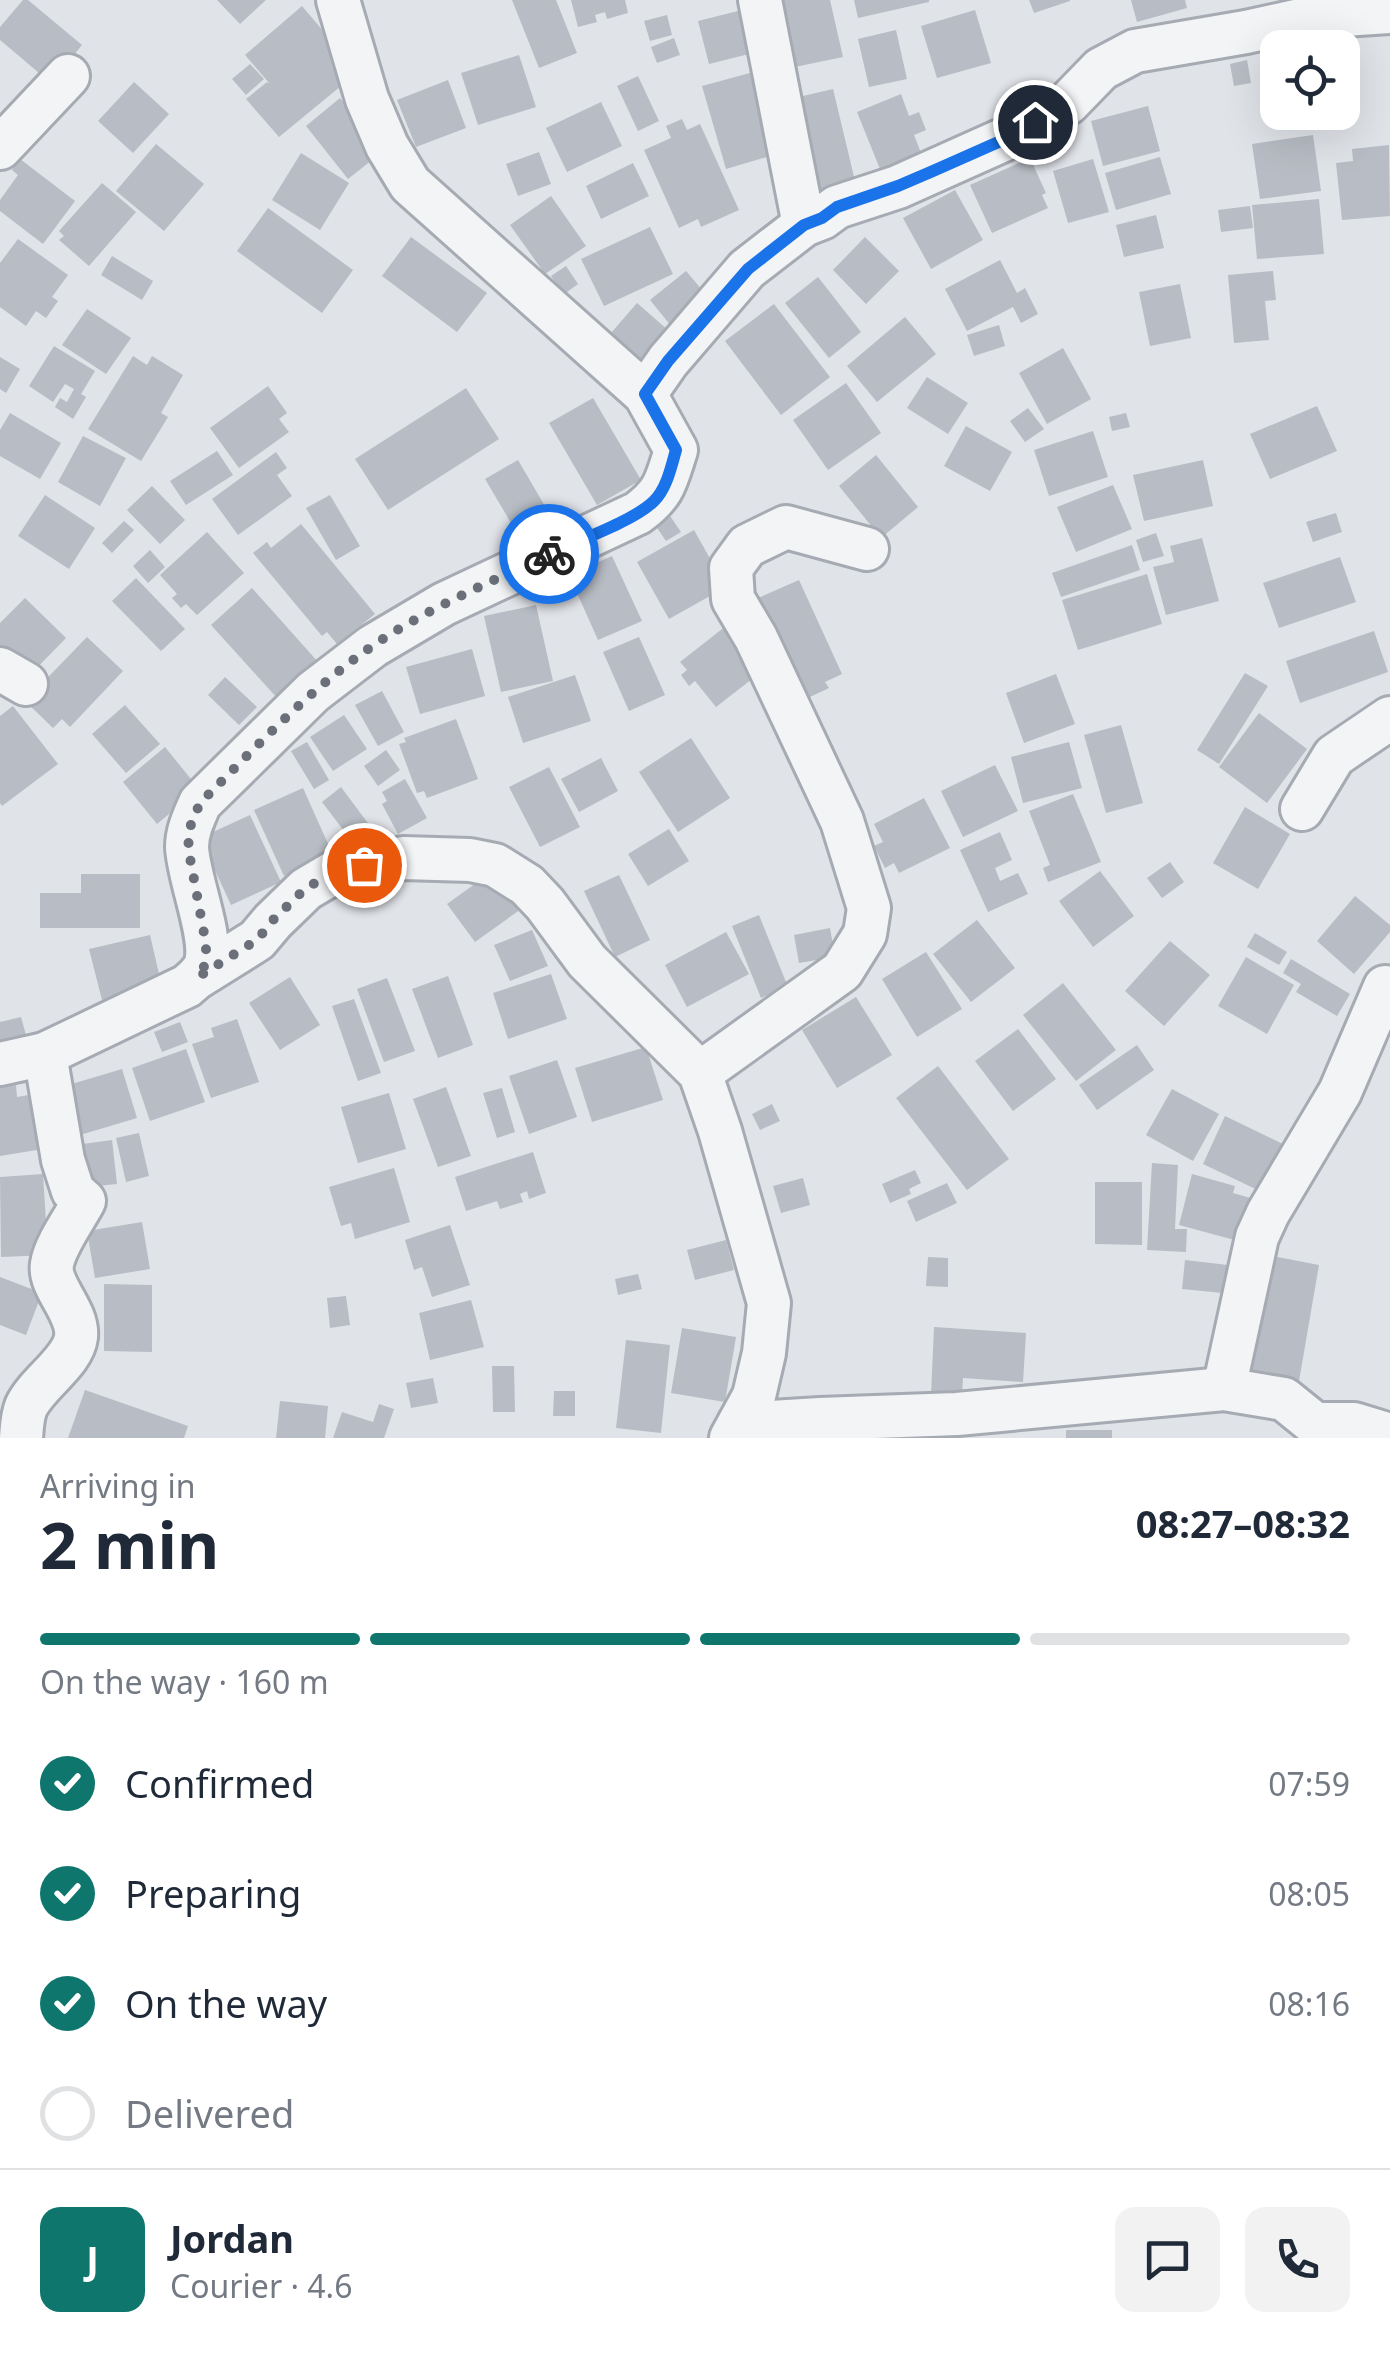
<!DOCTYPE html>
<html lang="en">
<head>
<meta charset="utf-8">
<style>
	:root { --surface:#fff; --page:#f2f2f3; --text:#1f2937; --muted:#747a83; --line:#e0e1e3; --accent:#0f766e }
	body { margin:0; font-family:"Noto Sans",sans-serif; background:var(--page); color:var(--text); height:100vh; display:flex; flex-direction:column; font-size:38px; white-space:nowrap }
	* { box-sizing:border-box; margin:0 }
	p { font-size:32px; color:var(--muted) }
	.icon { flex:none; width:55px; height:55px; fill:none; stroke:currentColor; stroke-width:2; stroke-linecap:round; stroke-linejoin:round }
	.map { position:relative; height:1438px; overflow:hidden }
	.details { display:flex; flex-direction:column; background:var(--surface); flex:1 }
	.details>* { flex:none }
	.buttons { position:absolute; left:1260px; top:30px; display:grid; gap:20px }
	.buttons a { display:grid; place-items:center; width:100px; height:100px; border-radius:20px; background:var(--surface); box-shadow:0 10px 40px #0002; font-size:50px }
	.pin { position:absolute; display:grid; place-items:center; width:85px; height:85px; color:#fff; margin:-42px; border:5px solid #fff; border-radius:50%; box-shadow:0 2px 10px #0007 }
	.courier { position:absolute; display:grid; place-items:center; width:100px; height:100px; margin:-50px; border:8px solid #1a73e8; border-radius:50%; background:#fff; color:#222; box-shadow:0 2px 12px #0007 }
	.head em { font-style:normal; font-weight:700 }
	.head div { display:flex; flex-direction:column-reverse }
	.head { display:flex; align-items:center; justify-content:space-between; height:170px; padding:0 40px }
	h1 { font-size:65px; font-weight:700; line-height:75px }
	.bar { display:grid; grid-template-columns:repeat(4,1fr); gap:15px 10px; align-content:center; height:120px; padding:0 40px }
	.bar i { height:12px; border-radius:8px; background:var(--line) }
	.bar .selected { background:var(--accent) }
	.bar p { grid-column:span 4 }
	.line { display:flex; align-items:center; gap:25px; padding:0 40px; border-top:2px solid var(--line) }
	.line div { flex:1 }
	.round { display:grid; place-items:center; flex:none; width:105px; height:105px; border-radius:20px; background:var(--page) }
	ol { padding:0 40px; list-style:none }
	li { display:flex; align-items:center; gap:30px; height:110px }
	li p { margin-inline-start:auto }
	li .icon { padding:10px; border-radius:50%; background:var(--accent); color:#fff; stroke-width:4 }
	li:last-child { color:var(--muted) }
	li i { width:55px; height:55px; border:5px solid var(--line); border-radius:50% }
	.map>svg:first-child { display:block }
	.building { fill:#b8bcc4 }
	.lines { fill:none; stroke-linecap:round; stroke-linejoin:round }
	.minor-casing { stroke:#a6aab2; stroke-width:48 }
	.minor { stroke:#f2f4f6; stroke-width:42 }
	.done { stroke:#6a6f7a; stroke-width:10; stroke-dasharray:0 18 }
	.route { stroke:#1a73e8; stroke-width:12 }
</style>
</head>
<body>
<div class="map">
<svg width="1390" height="1438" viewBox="0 0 1390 1438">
	<rect width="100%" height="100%" fill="#e0e3e8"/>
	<g class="building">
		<polygon points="23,0 28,0 82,45 51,83 0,40 0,27"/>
		<polygon points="217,0 266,0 240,24"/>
		<polygon points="512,0 556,0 577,53 539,68"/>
		<polygon points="571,0 625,0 628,13 607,19 605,12 595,15 597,22 578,27"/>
		<polygon points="775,0 830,0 843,57 790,68"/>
		<polygon points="854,0 929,0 929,2 858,18"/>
		<polygon points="1029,0 1070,0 1070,1 1034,13"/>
		<polygon points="1131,0 1185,0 1187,8 1137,22"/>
		<polygon points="302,6 358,72 279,137 246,99 267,82 270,84 245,55"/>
		<polygon points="746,9 757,52 709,64 698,21"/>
		<polygon points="975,10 991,63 937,78 921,26"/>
		<polygon points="667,15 672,35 650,41 644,21"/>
		<polygon points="896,30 907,79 869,87 858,39"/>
		<polygon points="674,38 680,55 657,63 651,47"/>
		<polygon points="519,55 536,107 478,125 461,73"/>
		<polygon points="1247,60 1251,83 1234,86 1230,64"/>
		<polygon points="250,64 264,79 246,95 232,79"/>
		<polygon points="761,70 777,154 726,169 702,86"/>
		<polygon points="638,76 659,121 638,131 617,86"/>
		<polygon points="448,80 466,128 416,147 397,100"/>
		<polygon points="134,82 169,114 133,153 98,121"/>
		<polygon points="833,89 855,181 812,191 790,99"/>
		<polygon points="901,94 909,116 919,112 926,130 914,135 921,153 880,169 857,112"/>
		<polygon points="340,98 364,129 359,134 377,156 348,179 306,126"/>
		<polygon points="601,102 622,146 567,172 546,128"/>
		<polygon points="1148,106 1160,151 1103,166 1091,121"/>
		<polygon points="682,119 687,130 700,124 739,210 701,227 698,219 679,228 644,150 671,138 666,126"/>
		<polygon points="1313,135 1321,191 1260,199 1252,144"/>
		<polygon points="156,144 204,184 164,231 116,191"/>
		<polygon points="1389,145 1390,216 1342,220 1336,163 1353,161 1352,149"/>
		<polygon points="539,152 551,184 518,196 506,164"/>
		<polygon points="301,153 349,183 320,230 272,200"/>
		<polygon points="1160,157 1171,194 1116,210 1105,173"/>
		<polygon points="1030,158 1046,193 1042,195 1048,208 992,233 970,185"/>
		<polygon points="20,159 75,201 43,244 0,211 0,200 18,175 12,170"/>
		<polygon points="1093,159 1109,212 1068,223 1053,171"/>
		<polygon points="633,163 649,196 601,219 586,186"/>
		<polygon points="102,183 136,212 89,266 59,240 64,236 59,231"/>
		<polygon points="955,190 983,240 931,269 903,218"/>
		<polygon points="551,196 586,246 545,274 510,225"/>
		<polygon points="1319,199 1324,254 1257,259 1252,205"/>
		<polygon points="1250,206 1253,228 1221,232 1218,210"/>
		<polygon points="268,208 353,270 322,313 237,251"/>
		<polygon points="1156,215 1164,248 1124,257 1116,225"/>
		<polygon points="650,227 673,274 604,306 581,259"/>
		<polygon points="411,237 487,293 457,332 382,276"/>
		<polygon points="865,237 899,271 866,304 833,270"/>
		<polygon points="18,239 68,275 52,297 58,301 46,318 36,311 26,326 0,307 0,263"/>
		<polygon points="112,256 153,281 142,300 101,275"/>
		<polygon points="1000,260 1017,293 1025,288 1038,314 1021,323 1013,307 967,331 945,289"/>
		<polygon points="566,266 578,284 563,295 551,276"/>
		<polygon points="686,271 709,298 672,327 650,300"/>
		<polygon points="1273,271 1276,300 1265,301 1269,340 1234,343 1228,275"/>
		<polygon points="818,277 861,332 829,358 785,303"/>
		<polygon points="1180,284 1191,338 1150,346 1139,292"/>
		<polygon points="637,303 677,338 646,374 605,340"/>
		<polygon points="774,304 830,377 781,415 725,341"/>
		<polygon points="87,309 131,338 106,374 62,345"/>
		<polygon points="905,317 936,354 877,402 847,366"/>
		<polygon points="999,325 1005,346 974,356 967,335"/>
		<polygon points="54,346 95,371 81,394 86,397 73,419 55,407 60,398 67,402 74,389 65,384 53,402 29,386"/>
		<polygon points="1063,348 1091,399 1047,424 1019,373"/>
		<polygon points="133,356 147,365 152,356 183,375 161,413 168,417 141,461 88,429"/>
		<polygon points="0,357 20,369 6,393 0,389"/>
		<polygon points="927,377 968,403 948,434 907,408"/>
		<polygon points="846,383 881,433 828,470 793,420"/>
		<polygon points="268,386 287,413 279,419 289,432 239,468 210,428"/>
		<polygon points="466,388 499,439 388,510 355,459"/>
		<polygon points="593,398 641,480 597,505 549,423"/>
		<polygon points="1317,406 1337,451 1270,479 1250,434"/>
		<polygon points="1028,408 1044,429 1025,442 1010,421"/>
		<polygon points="10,413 61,443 40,479 0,456 0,430"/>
		<polygon points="1126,413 1130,427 1112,431 1109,417"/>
		<polygon points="966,426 1012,452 990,491 944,466"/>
		<polygon points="1093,431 1108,477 1049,496 1034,450"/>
		<polygon points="83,436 126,458 100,506 58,482"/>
		<polygon points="217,451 233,475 186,505 170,481"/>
		<polygon points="276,452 287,468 277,475 292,496 238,535 212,499"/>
		<polygon points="876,455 918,507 881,538 839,486"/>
		<polygon points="518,460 549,513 558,508 569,526 527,550 485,479"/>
		<polygon points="1203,460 1213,506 1144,521 1133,475"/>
		<polygon points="1113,485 1132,529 1076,552 1057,507"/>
		<polygon points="152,486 185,520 160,544 127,510"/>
		<polygon points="45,495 95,528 69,569 18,536"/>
		<polygon points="330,495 360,546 336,560 306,508"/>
		<polygon points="668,513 681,532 666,541 653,522"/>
		<polygon points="1336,513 1342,532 1313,542 1306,522"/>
		<polygon points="124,521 134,530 112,553 102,543"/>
		<polygon points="301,524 375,614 337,644 327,632 322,636 253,553 267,542 271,548"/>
		<polygon points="694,530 726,587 669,619 637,562"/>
		<polygon points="207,532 244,573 197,615 186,604 181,608 172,598 177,594 160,575"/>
		<polygon points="1156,533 1164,556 1143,562 1136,540"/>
		<polygon points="1202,538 1219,601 1166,615 1153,567 1174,562 1170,546"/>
		<polygon points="1132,545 1140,570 1061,597 1052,573"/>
		<polygon points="150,550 165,567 148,583 133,566"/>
		<polygon points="612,556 642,621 598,640 569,575"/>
		<polygon points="1340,557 1356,602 1279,628 1263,583"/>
		<polygon points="1147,574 1162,624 1078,650 1062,600"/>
		<polygon points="136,578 185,629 161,651 112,601"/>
		<polygon points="799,580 842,674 825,682 829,688 795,704 749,602"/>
		<polygon points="252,588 319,663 278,699 211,625"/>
		<polygon points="25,598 66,638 26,679 0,654 0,623"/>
		<polygon points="536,605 553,681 501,692 484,616"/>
		<polygon points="726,626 761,672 716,707 695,681 689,686 681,675 687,670 680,662"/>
		<polygon points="1374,631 1388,672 1300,703 1286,661"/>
		<polygon points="87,637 123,671 70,727 62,719 53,728 25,701"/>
		<polygon points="639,637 665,695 629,711 603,652"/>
		<polygon points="472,649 485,696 420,714 406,667"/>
		<polygon points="1245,673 1268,686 1219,764 1197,750"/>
		<polygon points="1056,674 1075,724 1024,743 1006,693"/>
		<polygon points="575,675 591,721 523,743 508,697"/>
		<polygon points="225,677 257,707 239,725 208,695"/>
		<polygon points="382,691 404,732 378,746 355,705"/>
		<polygon points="125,705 160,744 126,773 92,734"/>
		<polygon points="13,706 58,764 2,806 0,803 0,716"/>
		<polygon points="1259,713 1307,749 1267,803 1219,767"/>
		<polygon points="344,715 367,749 333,771 310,737"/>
		<polygon points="456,719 478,779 427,798 424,791 417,793 399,744 406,742 404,738"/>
		<polygon points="1121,725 1143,803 1106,813 1084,735"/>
		<polygon points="691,738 730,798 678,832 639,772"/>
		<polygon points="307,742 329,780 314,789 291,751"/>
		<polygon points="1069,742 1082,788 1023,803 1011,757"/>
		<polygon points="165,747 199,789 157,824 123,782"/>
		<polygon points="386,750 400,770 378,786 364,766"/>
		<polygon points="601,758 618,791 579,812 561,779"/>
		<polygon points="995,765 1018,811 963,837 941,791"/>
		<polygon points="549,767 580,827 540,847 509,787"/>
		<polygon points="405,779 427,818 398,834 382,804 387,801 382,792"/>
		<polygon points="341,787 370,826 351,840 322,802"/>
		<polygon points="303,788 333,855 284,876 254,810"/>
		<polygon points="1073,794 1101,862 1048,882 1043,868 1050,865 1029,811"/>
		<polygon points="924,798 950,848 899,873 894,863 885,868 874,846 883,842 874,824"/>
		<polygon points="1245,807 1290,834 1258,889 1213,863"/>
		<polygon points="250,815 281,882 231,905 200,838"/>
		<polygon points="669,829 689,861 648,886 628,854"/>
		<polygon points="1000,832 1012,860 995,868 1000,881 1018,873 1028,894 988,912 960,850"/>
		<polygon points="1170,862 1184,882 1162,898 1147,878"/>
		<polygon points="1100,871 1134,916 1093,947 1059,901"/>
		<polygon points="81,874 140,874 140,928 40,928 40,893 81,893"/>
		<polygon points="619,875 650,940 615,957 584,891"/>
		<polygon points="486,876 521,909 475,942 447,904"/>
		<polygon points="1355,896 1390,925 1390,932 1354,974 1317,941"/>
		<polygon points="759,915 788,987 761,998 732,926"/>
		<polygon points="977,920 1015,968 971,1002 933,954"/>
		<polygon points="830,928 835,957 799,963 794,935"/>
		<polygon points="532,930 548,966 510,981 494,945"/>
		<polygon points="726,932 749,974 687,1007 665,965"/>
		<polygon points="1255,933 1287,952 1279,965 1247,947"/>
		<polygon points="150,935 162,987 102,1000 89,949"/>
		<polygon points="1170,941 1210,975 1164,1026 1125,991"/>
		<polygon points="926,952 962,1009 917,1037 882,979"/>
		<polygon points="1246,957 1294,985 1267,1034 1218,1006"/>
		<polygon points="1291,959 1350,994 1337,1016 1296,992 1301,984 1283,973"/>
		<polygon points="551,974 567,1019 508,1039 493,993"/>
		<polygon points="448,976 473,1045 438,1058 412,989"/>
		<polygon points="290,977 320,1025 280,1050 249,1003"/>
		<polygon points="387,978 415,1051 384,1062 357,989"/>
		<polygon points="1063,983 1116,1050 1076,1081 1023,1015"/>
		<polygon points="856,997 892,1055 837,1088 802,1030"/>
		<polygon points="354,999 381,1073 358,1081 332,1006"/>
		<polygon points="21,1017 29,1046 0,1053 0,1022"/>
		<polygon points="237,1019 259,1082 211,1098 192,1044 214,1037 211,1028"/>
		<polygon points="180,1022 188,1042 162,1052 154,1032"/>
		<polygon points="1018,1029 1056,1079 1013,1111 975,1061"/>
		<polygon points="1137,1045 1154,1070 1097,1110 1079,1085"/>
		<polygon points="646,1047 663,1100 592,1122 575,1068"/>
		<polygon points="186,1049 205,1102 150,1121 132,1068"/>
		<polygon points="557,1060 577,1117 529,1134 509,1076"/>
		<polygon points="938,1066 1009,1159 967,1190 896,1098"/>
		<polygon points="122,1069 137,1118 80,1135 65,1086"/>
		<polygon points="16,1085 17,1097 35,1094 43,1149 0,1156 0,1088"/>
		<polygon points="446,1087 471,1156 438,1167 413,1099"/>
		<polygon points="502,1088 515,1132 497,1138 483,1093"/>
		<polygon points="1172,1089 1219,1114 1193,1161 1146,1135"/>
		<polygon points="389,1093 406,1149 358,1163 341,1107"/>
		<polygon points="772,1104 780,1121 760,1130 752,1114"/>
		<polygon points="1225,1116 1287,1146 1264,1193 1203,1164"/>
		<polygon points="139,1133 149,1176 126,1182 116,1138"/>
		<polygon points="112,1140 117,1184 88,1187 83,1144"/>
		<polygon points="533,1152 546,1193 529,1199 527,1191 520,1194 523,1202 500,1209 497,1201 466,1211 455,1177"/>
		<polygon points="1152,1163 1178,1165 1175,1229 1187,1229 1186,1252 1147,1250"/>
		<polygon points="394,1168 410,1222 355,1239 351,1223 341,1226 329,1187"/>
		<polygon points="915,1170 921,1183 909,1189 911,1194 890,1203 882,1184"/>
		<polygon points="43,1174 48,1255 1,1257 0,1177"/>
		<polygon points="1192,1174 1235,1186 1233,1193 1264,1202 1253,1245 1179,1225"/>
		<polygon points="803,1178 810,1205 781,1213 773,1186"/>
		<polygon points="1095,1182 1142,1182 1142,1245 1095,1244"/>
		<polygon points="947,1183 957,1203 916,1222 907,1201"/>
		<polygon points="142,1222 150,1269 95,1278 87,1231"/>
		<polygon points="450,1225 470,1285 432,1297 422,1267 414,1270 405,1240"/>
		<polygon points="726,1240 734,1270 695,1280 687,1250"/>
		<polygon points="1263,1254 1319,1265 1298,1387 1241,1377"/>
		<polygon points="928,1257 948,1258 948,1287 926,1286"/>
		<polygon points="1185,1260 1236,1266 1233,1294 1182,1289"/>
		<polygon points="638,1274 642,1289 618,1295 615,1279"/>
		<polygon points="0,1277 42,1293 26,1335 0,1325"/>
		<polygon points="104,1284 152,1285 152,1352 104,1351"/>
		<polygon points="346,1296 350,1325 330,1328 327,1298"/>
		<polygon points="471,1300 484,1347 430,1360 419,1313"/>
		<polygon points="934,1327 1026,1333 1023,1382 963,1378 962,1396 931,1395"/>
		<polygon points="682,1328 736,1337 725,1402 671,1393"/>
		<polygon points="626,1340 670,1345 661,1433 616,1428"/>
		<polygon points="492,1366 514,1366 515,1412 493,1412"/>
		<polygon points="433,1378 438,1403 411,1408 406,1383"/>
		<polygon points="85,1390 188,1426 184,1438 68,1438"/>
		<polygon points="554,1391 575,1391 575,1416 553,1416"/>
		<polygon points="280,1401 328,1406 325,1438 276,1438"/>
		<polygon points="379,1404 394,1409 384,1438 333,1438 342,1412 373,1422"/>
		<rect x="1066" y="1430" width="46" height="8"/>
	</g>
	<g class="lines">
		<g class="minor-casing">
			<g id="minor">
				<polyline points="760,0 804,225"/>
				<polyline points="0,148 68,76"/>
				<polyline points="645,394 668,361 747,269 804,225 822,218 837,207 898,187 1003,140 1068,103 1101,69 1135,51 1246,32 1314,17 1390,12"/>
				<polyline points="0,669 26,684"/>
				<polyline points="1302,809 1334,756 1390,718"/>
				<polyline points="198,977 257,940 273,921 306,889 333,873 403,858 470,860 495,865 527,885 545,904 587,961 700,1073 720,1131 769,1303 764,1353 754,1396 731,1438"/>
				<path d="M0,1064l45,-10 142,-68c7,-6 16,-13 19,-23 7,-27 -18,-86 -19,-116 0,-16 7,-30 13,-44l113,-111 60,-46 71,-42 194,-91c27,-20 28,-32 38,-63l-31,-56 -235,-210 -23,-38 -20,-47 -29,-99"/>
				<polyline points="700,1073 842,971 865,934 869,908 842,821 756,638 733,599 731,568 747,546 786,527 867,549"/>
				<polyline points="1224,1389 1257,1237 1268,1213 1340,1092 1385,987 1390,991"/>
				<polyline points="739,1424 820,1419 957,1414 1224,1389 1284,1399 1315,1424 1354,1424 1390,1435"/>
				<path d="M21,1438c1,-11 1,-21 5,-31 11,-24 47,-45 50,-70 3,-26 -28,-50 -24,-73 3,-19 23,-46 32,-63l-11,-10 -10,-31 -18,-106"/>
			</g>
		</g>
		<use href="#minor" class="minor"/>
	</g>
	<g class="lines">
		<path class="done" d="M364,865l-31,8 -27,15 -33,32 -16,20 -59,37 8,-14v-19l-18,-97 3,-23 9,-21c55,-55 108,-112 171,-156 55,-38 118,-64 178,-93"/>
		<path class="route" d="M549,554c28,-13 85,-33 105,-53 13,-13 17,-34 22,-51l-31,-56 23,-33 80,-92 56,-44 18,-7 15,-11 61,-21 35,-15 70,-31 32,-18"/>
	</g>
</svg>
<div class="buttons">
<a><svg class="icon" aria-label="locate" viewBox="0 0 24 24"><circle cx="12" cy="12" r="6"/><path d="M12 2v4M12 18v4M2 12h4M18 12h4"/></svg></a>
</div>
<div class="pin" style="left:364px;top:865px;background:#ea580c"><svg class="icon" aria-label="bag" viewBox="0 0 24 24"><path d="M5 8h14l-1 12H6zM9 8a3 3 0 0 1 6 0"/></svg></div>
<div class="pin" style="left:1035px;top:122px;background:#1f2937"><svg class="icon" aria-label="home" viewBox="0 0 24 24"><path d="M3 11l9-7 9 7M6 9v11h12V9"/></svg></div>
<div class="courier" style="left:549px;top:554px"><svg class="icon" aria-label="bike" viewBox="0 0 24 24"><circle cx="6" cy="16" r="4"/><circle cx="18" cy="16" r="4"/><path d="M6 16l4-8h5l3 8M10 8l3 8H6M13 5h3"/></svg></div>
</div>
<section class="details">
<div class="head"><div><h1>2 min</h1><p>Arriving in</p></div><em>08:27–08:32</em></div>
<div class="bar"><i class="selected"></i><i class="selected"></i><i class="selected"></i><i></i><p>On the way · 160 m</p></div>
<ol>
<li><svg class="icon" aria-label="check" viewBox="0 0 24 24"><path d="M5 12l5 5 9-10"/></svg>Confirmed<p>07:59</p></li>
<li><svg class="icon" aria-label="check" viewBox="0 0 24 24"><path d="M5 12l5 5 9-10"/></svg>Preparing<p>08:05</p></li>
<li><svg class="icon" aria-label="check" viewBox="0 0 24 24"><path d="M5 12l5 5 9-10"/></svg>On the way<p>08:16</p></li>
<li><i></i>Delivered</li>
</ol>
<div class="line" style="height:180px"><b class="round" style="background:var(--accent);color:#fff">J</b><div><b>Jordan</b><p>Courier · 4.6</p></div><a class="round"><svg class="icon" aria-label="chat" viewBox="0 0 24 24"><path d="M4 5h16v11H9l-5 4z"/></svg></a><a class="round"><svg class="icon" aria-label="phone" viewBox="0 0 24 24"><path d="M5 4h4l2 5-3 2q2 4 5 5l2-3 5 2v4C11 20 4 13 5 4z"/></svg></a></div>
</section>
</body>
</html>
